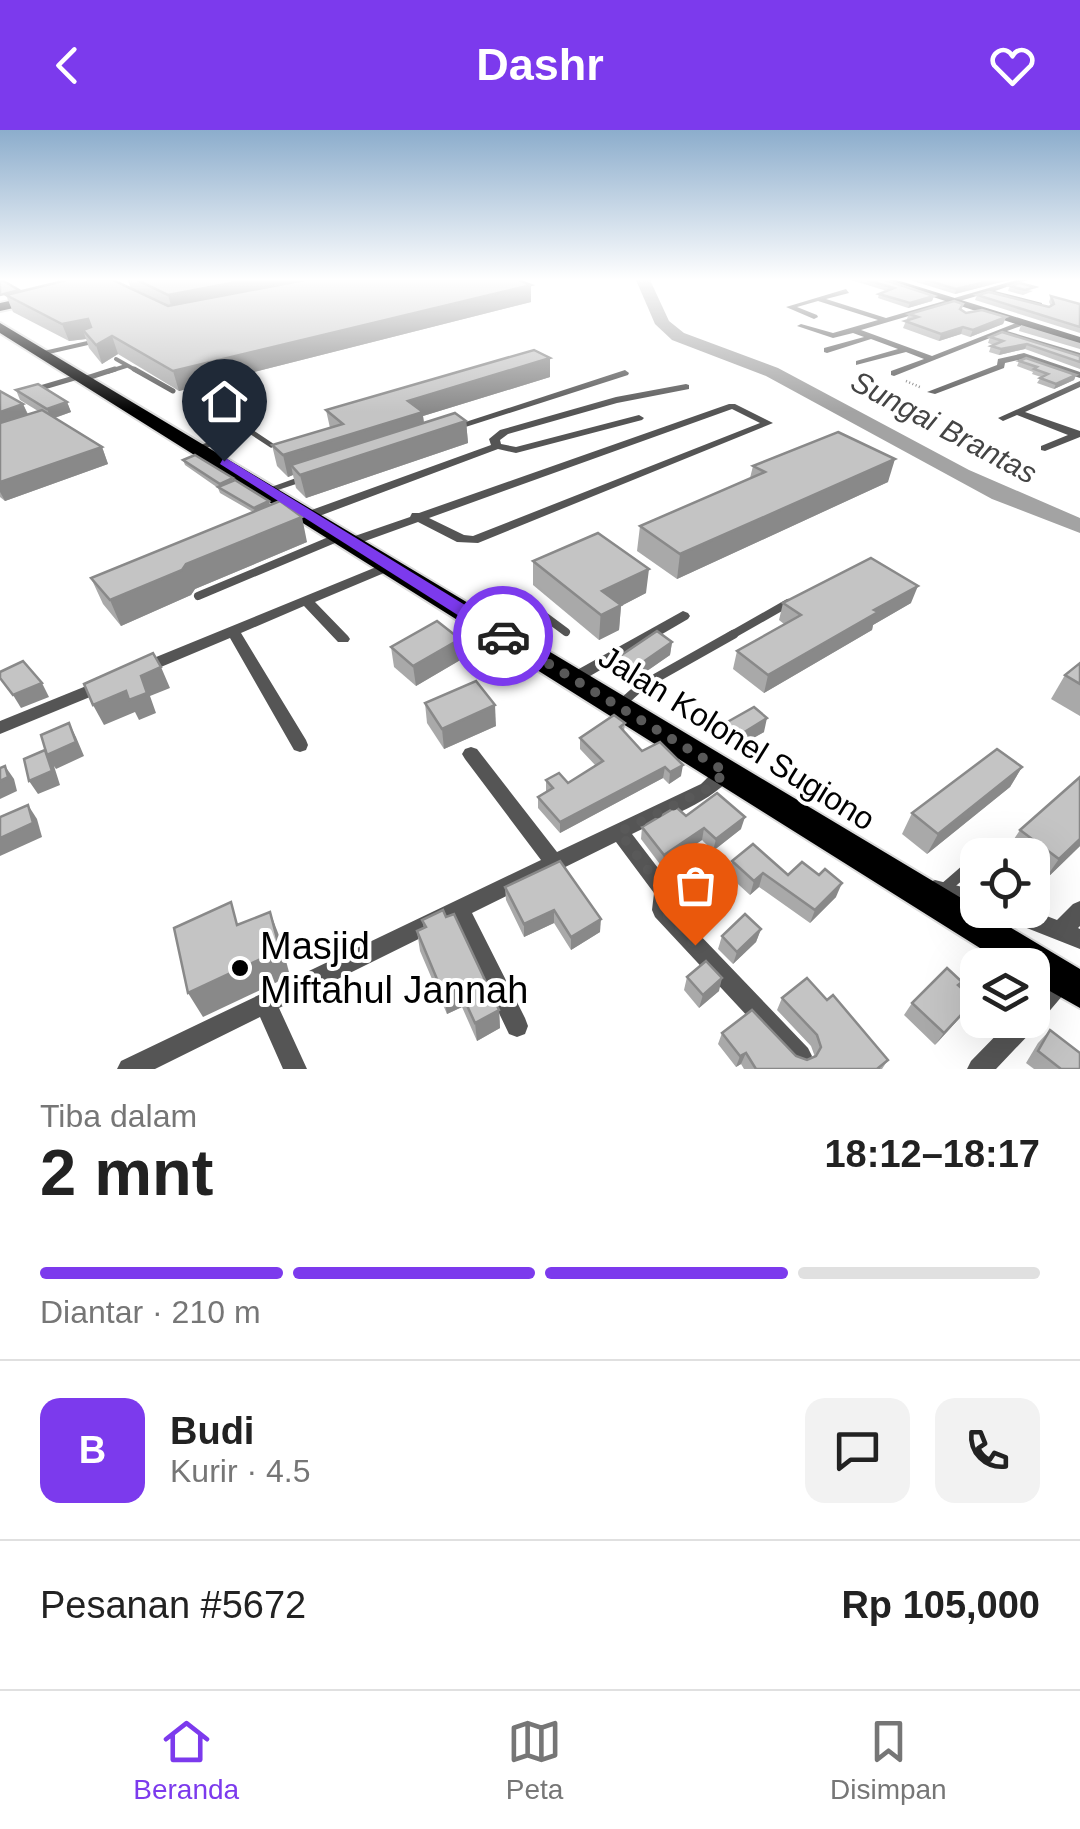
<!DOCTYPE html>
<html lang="id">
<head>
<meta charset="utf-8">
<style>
	:root { --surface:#fff; --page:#f2f2f2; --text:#222; --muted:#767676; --line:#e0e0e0; --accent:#7c3aed }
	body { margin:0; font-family:Helvetica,sans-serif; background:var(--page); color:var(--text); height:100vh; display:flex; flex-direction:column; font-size:38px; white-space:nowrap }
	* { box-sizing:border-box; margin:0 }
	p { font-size:32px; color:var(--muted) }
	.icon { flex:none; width:55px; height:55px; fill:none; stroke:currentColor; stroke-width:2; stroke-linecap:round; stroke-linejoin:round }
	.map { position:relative; height:939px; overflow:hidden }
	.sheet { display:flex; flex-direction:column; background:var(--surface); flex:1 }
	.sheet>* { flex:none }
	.fabs { position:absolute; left:960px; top:708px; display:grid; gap:20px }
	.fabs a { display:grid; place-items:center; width:90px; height:90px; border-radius:20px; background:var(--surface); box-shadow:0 10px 40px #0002; font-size:50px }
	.pin { position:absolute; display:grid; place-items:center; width:85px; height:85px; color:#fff; margin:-102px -42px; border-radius:50% 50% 50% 0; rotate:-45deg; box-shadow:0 0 10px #0007 }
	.pin .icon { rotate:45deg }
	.courier { position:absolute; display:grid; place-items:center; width:100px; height:100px; margin:-50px; border:8px solid #7c3aed; border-radius:50%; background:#fff; color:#222; box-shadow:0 2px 12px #0007 }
	.overview em { font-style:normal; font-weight:600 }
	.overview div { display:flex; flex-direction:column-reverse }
	.overview { display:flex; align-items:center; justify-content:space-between; height:170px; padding:0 40px }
	h1 { font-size:65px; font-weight:600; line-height:75px }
	.bar { display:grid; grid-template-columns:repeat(4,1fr); gap:15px 10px; align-content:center; height:120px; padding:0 40px }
	.bar i { height:12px; border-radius:8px; background:var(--line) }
	.bar .on { background:var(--accent) }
	.bar p { grid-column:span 4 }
	.line { display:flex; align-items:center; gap:25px; padding:0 40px; border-top:2px solid var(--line) }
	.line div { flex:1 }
	.round { display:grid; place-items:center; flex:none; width:105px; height:105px; border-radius:20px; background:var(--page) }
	header { display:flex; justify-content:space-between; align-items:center; height:130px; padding:0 40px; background:var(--accent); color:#fff; font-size:45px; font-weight:600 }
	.menu { display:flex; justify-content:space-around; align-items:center; height:140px; border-top:2px solid var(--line); background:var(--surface); font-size:28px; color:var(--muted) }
	.menu a { display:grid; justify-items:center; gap:5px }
	.menu .on { color:var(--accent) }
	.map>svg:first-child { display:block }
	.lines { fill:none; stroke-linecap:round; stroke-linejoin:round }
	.river { fill:#a3a3a3; fill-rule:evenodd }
	.primary-casing { stroke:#dbdbdb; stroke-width:4 }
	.path { stroke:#777; stroke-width:2.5; stroke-dasharray:1 2.5; stroke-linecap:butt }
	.service-far4 { stroke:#555; stroke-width:4 }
	.service-far3 { stroke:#555; stroke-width:5 }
	.service-far2 { stroke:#555; stroke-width:8 }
	.service-far1 { stroke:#555; stroke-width:9 }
	.service { stroke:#555; stroke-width:11 }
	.minor { fill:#555; fill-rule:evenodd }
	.secondary { fill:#222; fill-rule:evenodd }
	.primary { fill:#000; fill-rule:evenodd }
	.wall { fill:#a9a9a9 }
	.shaded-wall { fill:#898989 }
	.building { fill:#c4c4c4; stroke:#898989; stroke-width:2.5 }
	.route { fill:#7c3aed }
	.done { stroke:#595959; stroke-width:10; stroke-dasharray:0 18 }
	.poi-dot { fill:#000; stroke:#fff; stroke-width:4 }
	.labels { text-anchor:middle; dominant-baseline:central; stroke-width:8; stroke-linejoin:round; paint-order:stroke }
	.far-water-label { font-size:30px; font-style:italic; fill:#444; stroke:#fff }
	.street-label { font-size:32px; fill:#000; stroke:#fff }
	.near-poi-label { font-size:38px; fill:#000; stroke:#fff; text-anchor:start }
</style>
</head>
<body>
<header><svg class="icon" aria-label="back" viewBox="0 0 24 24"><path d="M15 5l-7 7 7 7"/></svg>Dashr<svg class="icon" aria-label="heart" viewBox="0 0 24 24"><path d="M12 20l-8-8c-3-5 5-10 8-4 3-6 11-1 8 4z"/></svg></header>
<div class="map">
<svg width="1080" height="939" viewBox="0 0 1080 939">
	<rect width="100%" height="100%" fill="#fff"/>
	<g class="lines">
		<polygon class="river" points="636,150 650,150 669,191 684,203 778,238 969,340 1080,388 1080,403 992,369 766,246 672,210 655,194"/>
		<g class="primary-casing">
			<g id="primary">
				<polygon points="37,165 43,169 41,172 0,181 0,173"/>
				<polygon points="0,193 1080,839 1080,878 1032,851 1032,835 1007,835 0,203"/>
			</g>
		</g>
		<polyline class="path" points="906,251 922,258"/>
		<g class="service-far4">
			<polyline points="44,223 92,212"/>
			<polyline points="116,229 139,242"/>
			<polyline points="107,242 126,236"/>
		</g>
		<g class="service-far3">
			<polyline points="134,239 173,261"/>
			<polyline points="87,248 115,239"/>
			<polyline points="37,259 81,246"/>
			<polyline points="241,295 271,315"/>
			<polyline points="202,317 249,300"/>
		</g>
		<g class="service-far2">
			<polyline points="198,466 339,407"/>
			<polyline points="497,496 535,479 566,502"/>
			<polyline points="730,506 788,473"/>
		</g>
		<polyline class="service-far1" points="621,574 640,557 734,504"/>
		<polyline class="service" points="945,758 968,738"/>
		<g class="minor">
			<polygon points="1016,150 1027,150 995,161 1042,173 1042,177 987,163 861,200 932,226 1021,191 1025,193 1024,195 1007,201 1080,223 1080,229 1000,204 894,246 891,245 891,241 924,229 906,222 856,235 856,231 898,219 871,209 827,223 824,222 824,218 864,207 853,203 833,208 797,196 801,194 833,203 878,190 818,171 797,177 817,185 818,187 814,189 786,177 846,159 849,163 826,169 886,188"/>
			<polygon points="1024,223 1080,242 1080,248 1023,229 1005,233 1004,238 935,264 927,262 997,235 998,229"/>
			<polygon points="625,240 629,243 628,245 453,301 449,302 444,299"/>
			<polygon points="1080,251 1080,257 1025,282 1080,301 1080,307 1045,321 1041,320 1041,316 1068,305 1017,285 1003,291 998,288"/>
			<polygon points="686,254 689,255 689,259 617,273 508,304 500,310 501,314 516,317 639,285 644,288 642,290 516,323 498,319 314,388 306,388 304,385 306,382 491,315 489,309 500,300 616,267"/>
			<path d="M729,274h6l38,19 -295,120 -21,-1 -39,-20 -61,22h-8l-2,-3 2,-3 61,-21 2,-4h7zM732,279l28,14 -287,113 -9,-1 -35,-17z"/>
			<polygon points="310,343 314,344 314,348 269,363 263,360"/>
			<polygon points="391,431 396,432 398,435 396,438 315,472 348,506 350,509 348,512 338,512 304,476 241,503 306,610 308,615 306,620 300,622 294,620 230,508 149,542 139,542 136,538 139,534"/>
			<polygon points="683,481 688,483 690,486 688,489 578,553 568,553 565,549 568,545"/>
			<polygon points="101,550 107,552 109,556 107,560 0,604 0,591"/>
			<path d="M471,617l6,2 80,103 144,-68c9,-8 18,-21 31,-17l3,5c-20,30 -71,46 -103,62l39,51 3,6 -1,16 135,141 4,8 -4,8 -8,4 -8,-4 -137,-147 -3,-7 2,-17 -38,-51 -144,71 53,105 3,8 -3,8 -8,3 -8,-3 -54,-113 -176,87 28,61h-24l-23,-52 -105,52h-38l4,-8 420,-201 -76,-101 -3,-5 3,-5z"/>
			<polygon points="935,750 978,761 978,779 928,765 925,759 928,753"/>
			<polygon points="1080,771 1080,796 1078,798 1080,799 1080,819 999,787 996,780 1031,780 1057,790 1073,774"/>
			<polygon points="1061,839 1069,842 1072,850 1069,858 1035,898 996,939 967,939 971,931 1011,890 1032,890 1032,866 1053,842"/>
		</g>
		<polygon class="secondary" points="881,150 897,150 1080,207 1080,215"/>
		<use href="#primary" class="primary"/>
	</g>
	<g class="wall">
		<polygon points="128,150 518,150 531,172 179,261 118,224 102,234 89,218 86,209 69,211 13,182 0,151 20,162 131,159"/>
		<polygon points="851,150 885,150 934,166 932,171 908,178 878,168 879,164 887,161"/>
		<polygon points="910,150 1009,150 955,164"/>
		<polygon points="1010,156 1033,161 1023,165 1008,161"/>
		<polygon points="977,165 1049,177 1051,176 1049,172 1051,166 1080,174 1080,203 975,170"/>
		<polygon points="963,174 961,180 966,183 1006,187 1003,194 970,207 961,204 939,211 903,198 909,184"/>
		<polygon points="1021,195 1080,213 1080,219 1019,201"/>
		<polygon points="1002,202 1080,226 1080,239 1025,219 999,225 989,222 991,216 994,215 988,213 990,207"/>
		<polygon points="550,228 550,247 423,286 424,293 466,291 468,313 306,368 296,358 293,345 288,347 277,336 272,315 330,298 326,280"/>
		<polygon points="1019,231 1076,245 1074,250 1054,259 1037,253 1041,247 1032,244 1033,242 1017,236"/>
		<polygon points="16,260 67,272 71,282 55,288 102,317 108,334 5,371 0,367 0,261 23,274 28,284 38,281 20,270"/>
		<polygon points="183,330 233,348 233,351 269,371 270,375 307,412 195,459 191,465 121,496 103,474 91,448 253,382 220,363 218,358 185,335"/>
		<polygon points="753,336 888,352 677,449 637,421 640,396 750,348"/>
		<polygon points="533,431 646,463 621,476 619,500 599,510 533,455"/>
		<polygon points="783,473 911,473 873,495 872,500 764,563 733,539 737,521 784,494 779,490"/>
		<polygon points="460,509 462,529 416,556 394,537 391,517"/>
		<polygon points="672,512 670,525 631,552 616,541 617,528"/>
		<polygon points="1080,533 1080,586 1051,569 1065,545"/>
		<polygon points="425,573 496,596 444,619 427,593"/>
		<polygon points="625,593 624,602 642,621 681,646 669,654 663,648 560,703 538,678 538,667 546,662 546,650 568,653 596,636 580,619 580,608"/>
		<polygon points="722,595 764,602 734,619 719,609"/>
		<polygon points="1022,637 1010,657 927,724 902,704 912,683"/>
		<polygon points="1080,647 1080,716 1042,753 1032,746 1032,725 1004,724 1020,700"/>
		<polygon points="686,686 741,699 713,721 702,710 662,737 641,709 642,697"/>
		<polygon points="732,731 788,745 836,767 810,793 759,757 750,765 728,745"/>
		<polygon points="505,757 600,802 571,820 554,793 524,807 506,770"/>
		<polygon points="422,790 499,880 500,898 477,911 462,877 447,884 420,821 417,801 424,798"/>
		<polygon points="761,799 756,812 733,834 718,819 722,806"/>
		<polygon points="687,847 719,861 699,878 684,860"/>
		<polygon points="962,852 959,856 965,882 935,915 904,885 912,873"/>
		<polygon points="782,868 827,870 888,930 882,939 744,939 741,934 736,937 718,914 722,903 807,930 815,927 811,916 777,880"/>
		<polygon points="1050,900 1080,939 1034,939 1026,933 1038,913"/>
	</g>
	<g class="shaded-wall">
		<polygon points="247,150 315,150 173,182 168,165"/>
		<polygon points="993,150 1009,150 955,164 956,159"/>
		<polygon points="531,155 531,172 179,261 173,241"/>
		<polygon points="934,166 932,171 908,178 910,173"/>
		<polygon points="1006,187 1003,194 970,207 973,200"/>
		<polygon points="88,189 95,207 83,200 86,209 69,211 62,194"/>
		<polygon points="963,197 961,204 939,211 941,204"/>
		<polygon points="112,206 118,224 102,234 96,215"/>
		<polygon points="1027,214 1025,219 999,225 1001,219"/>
		<polygon points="550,228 550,247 423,286 425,302 291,335 293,345 288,347 283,325 408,271"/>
		<polygon points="1076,245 1074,250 1054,259 1056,254"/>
		<polygon points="67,272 71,282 51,289 47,279"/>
		<polygon points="23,274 30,290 0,301 0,282"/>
		<polygon points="466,291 468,313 306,368 300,345"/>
		<polygon points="102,317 108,334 5,371 0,362 0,352"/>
		<polygon points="895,329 888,352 677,449 680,424"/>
		<polygon points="269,371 270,377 255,384 254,378"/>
		<polygon points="302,387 307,412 195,459 191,465 121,496 110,470 186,434"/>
		<polygon points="649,439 646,463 621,476 619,500 599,510 602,461"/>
		<polygon points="918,456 911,473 873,495 872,500 764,563 768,545 874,480"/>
		<polygon points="460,509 462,529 416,556 413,536"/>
		<polygon points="672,512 670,525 631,552 633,539"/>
		<polygon points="161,537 170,558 150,566 156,583 139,590 135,582 104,595 93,575 126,561 141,546"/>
		<polygon points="42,553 49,567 21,578 13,565"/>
		<polygon points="495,575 496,596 444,619 442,599"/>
		<polygon points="767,588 764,602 734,619 738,606"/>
		<polygon points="69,593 76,607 84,626 56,639 54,636 60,655 38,664 29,651"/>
		<polygon points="683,635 681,646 669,654 670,642"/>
		<polygon points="5,636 14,649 17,661 0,669 0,651"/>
		<polygon points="665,637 663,648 560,703 560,692"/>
		<polygon points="1022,637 1010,657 927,724 938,704"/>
		<polygon points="28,675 37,689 42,707 0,726 0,708"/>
		<polygon points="745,687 741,699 713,721 716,709"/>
		<polygon points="704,698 702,710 662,737 664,725"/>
		<polygon points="1080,709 1080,716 1042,753 1059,729"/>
		<polygon points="763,743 759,757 750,765 754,751"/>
		<polygon points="842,753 836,767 810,793 815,780"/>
		<polygon points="554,780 554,793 524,807 524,794"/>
		<polygon points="270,782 280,808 290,846 203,887 188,863"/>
		<polygon points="601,789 600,802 571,820 571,807"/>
		<polygon points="761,799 756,812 733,834 737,822"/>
		<polygon points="722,848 719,861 699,878 703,865"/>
		<polygon points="459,858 462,877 447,884 444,866"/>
		<polygon points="975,870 965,882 935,915 944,903"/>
		<polygon points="499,880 500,898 477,911 475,893"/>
		<polygon points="746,923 741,934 736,937 740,926"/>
	</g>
	<g class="building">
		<polygon points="2,150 19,160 0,165 0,151"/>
		<polygon points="67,150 113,150 168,176 305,150 518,150 531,155 173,241 112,206 96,215 83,200 91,197 88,189 62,194 6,165"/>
		<polygon points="137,150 247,150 168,165"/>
		<polygon points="867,150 885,150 934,166 910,173 879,164 894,158"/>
		<polygon points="926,150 993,150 956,159"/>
		<polygon points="1020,153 1035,157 1025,160 1010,156"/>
		<polygon points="989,162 1049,177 1054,174 1051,166 1080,174 1080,197 977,165"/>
		<polygon points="954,171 963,174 960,179 966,183 982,180 1006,187 973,200 963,197 941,204 905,191 918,187 909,184"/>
		<polygon points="1002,202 1080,226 1080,232 1027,214 1001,219 991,216 1003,211 990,207"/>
		<polygon points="534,220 550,228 408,271 423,282 283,325 272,315 343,294 326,280"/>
		<polygon points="1026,228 1076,245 1056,254 1040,248 1048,244 1034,239 1037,237 1019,231"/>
		<polygon points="38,254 67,272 47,279 16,260"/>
		<polygon points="0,261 23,274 0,282"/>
		<polygon points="42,280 102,317 0,352 0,293"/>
		<polygon points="455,283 466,291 300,345 291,335"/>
		<polygon points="838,302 895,329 680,424 640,396 765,342 753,336"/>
		<polygon points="195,325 233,348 220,354 183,330"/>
		<polygon points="235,350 269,371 254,378 218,357"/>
		<polygon points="280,371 302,387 186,434 182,440 110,470 91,448"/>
		<polygon points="598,403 649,439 602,461 621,475 601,485 533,431"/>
		<polygon points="871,428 918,456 874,480 878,482 768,545 737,521 801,485 783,473"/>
		<polygon points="437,491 460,509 413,536 391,517"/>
		<polygon points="657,501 672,512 633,539 617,528"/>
		<polygon points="153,523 161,537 141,546 147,563 129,570 126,561 93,575 84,554"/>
		<polygon points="23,531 42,553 13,565 0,548 0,542"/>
		<polygon points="1080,533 1080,554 1065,545"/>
		<polygon points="476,551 495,575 442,599 425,573"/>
		<polygon points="754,577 767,588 738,606 722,595"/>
		<polygon points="614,585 625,593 620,597 642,621 660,612 683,635 670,642 665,637 560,692 538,667 553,658 546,650 559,643 568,653 603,631 580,608"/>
		<polygon points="69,593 76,612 47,625 41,605"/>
		<polygon points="997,619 1022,637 938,704 912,683"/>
		<polygon points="45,620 52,641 29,651 24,629"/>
		<polygon points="5,636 8,647 0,651 0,638"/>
		<polygon points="1080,647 1080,709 1059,729 1020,700"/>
		<polygon points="717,663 745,687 716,709 704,698 664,725 642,697 676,677 686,686"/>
		<polygon points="28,675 33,693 0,708 0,687"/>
		<polygon points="753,714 788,745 802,732 819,745 825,739 842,753 815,780 763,743 754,751 732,731"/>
		<polygon points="560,731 601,789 571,807 554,780 524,794 505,757"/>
		<polygon points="231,772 237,795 270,782 280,820 188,863 174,798"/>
		<polygon points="443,780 446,787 454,784 499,880 475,893 459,858 444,866 417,801 426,797 422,790"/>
		<polygon points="745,784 761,799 737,822 722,806"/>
		<polygon points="706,831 722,848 703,865 687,847"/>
		<polygon points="947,838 962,852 958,855 975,870 944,903 912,873"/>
		<polygon points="807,848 827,870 833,865 888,930 878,938 879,939 756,939 746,923 740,926 722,903 752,880 796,926 807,930 816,926 821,917 817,905 782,868"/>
		<polygon points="1050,900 1080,923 1080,939 1061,939 1038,921"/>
	</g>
	<linearGradient id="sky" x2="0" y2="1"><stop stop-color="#8cadcc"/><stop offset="0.53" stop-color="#fff"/><stop offset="1" stop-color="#fff" stop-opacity="0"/></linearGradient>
	<rect width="1080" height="282" fill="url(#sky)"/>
	<polygon class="route" points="224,327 509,502 509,510 497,510 220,334"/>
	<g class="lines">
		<polyline class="done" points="503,506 726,642 707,659 619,702 664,761 662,780 695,815"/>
	</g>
	<circle class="poi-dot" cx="240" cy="838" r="10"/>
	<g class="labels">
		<g class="far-water-label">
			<text transform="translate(944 297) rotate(28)">Sungai Brantas</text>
		</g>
		<g class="street-label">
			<text transform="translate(737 608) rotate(32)">Jalan Kolonel Sugiono</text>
		</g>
		<g class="near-poi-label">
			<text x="260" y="816">Masjid<tspan x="260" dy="44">Miftahul Jannah</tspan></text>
		</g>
	</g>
</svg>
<div class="fabs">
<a><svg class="icon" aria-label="locate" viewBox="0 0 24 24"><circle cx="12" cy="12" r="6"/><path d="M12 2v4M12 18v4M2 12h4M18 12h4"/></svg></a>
<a><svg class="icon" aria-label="layers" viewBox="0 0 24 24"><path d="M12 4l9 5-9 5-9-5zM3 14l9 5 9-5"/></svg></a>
</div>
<div class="pin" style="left:695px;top:815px;background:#ea580c"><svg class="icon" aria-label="bag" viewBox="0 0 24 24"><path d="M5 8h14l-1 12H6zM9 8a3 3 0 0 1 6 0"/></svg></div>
<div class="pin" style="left:224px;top:331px;background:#1f2937"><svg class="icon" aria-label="home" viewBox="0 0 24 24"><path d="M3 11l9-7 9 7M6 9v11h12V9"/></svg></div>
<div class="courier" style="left:503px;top:506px"><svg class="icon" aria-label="car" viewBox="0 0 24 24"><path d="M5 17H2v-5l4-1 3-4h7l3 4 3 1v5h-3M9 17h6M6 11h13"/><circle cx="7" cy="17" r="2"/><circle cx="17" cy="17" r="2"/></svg></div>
</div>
<section class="sheet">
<div class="overview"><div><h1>2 mnt</h1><p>Tiba dalam</p></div><em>18:12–18:17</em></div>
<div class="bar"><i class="on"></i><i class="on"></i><i class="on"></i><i></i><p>Diantar · 210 m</p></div>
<div class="line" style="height:180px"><b class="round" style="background:var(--accent);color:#fff">B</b><div><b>Budi</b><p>Kurir · 4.5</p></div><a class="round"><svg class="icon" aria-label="chat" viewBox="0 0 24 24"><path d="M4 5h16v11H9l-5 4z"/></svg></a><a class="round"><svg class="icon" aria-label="phone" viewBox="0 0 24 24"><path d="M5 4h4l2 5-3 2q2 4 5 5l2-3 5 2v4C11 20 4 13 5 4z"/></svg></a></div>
<div class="line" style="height:130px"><div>Pesanan #5672</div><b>Rp 105,000</b></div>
</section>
<nav class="menu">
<a class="on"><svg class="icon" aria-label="home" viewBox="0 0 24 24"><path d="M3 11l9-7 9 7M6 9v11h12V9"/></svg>Beranda</a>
<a><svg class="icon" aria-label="map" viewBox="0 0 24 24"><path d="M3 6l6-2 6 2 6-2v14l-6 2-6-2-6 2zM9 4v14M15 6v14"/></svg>Peta</a>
<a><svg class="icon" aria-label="saved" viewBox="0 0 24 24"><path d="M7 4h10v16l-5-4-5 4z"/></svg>Disimpan</a>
</nav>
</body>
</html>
